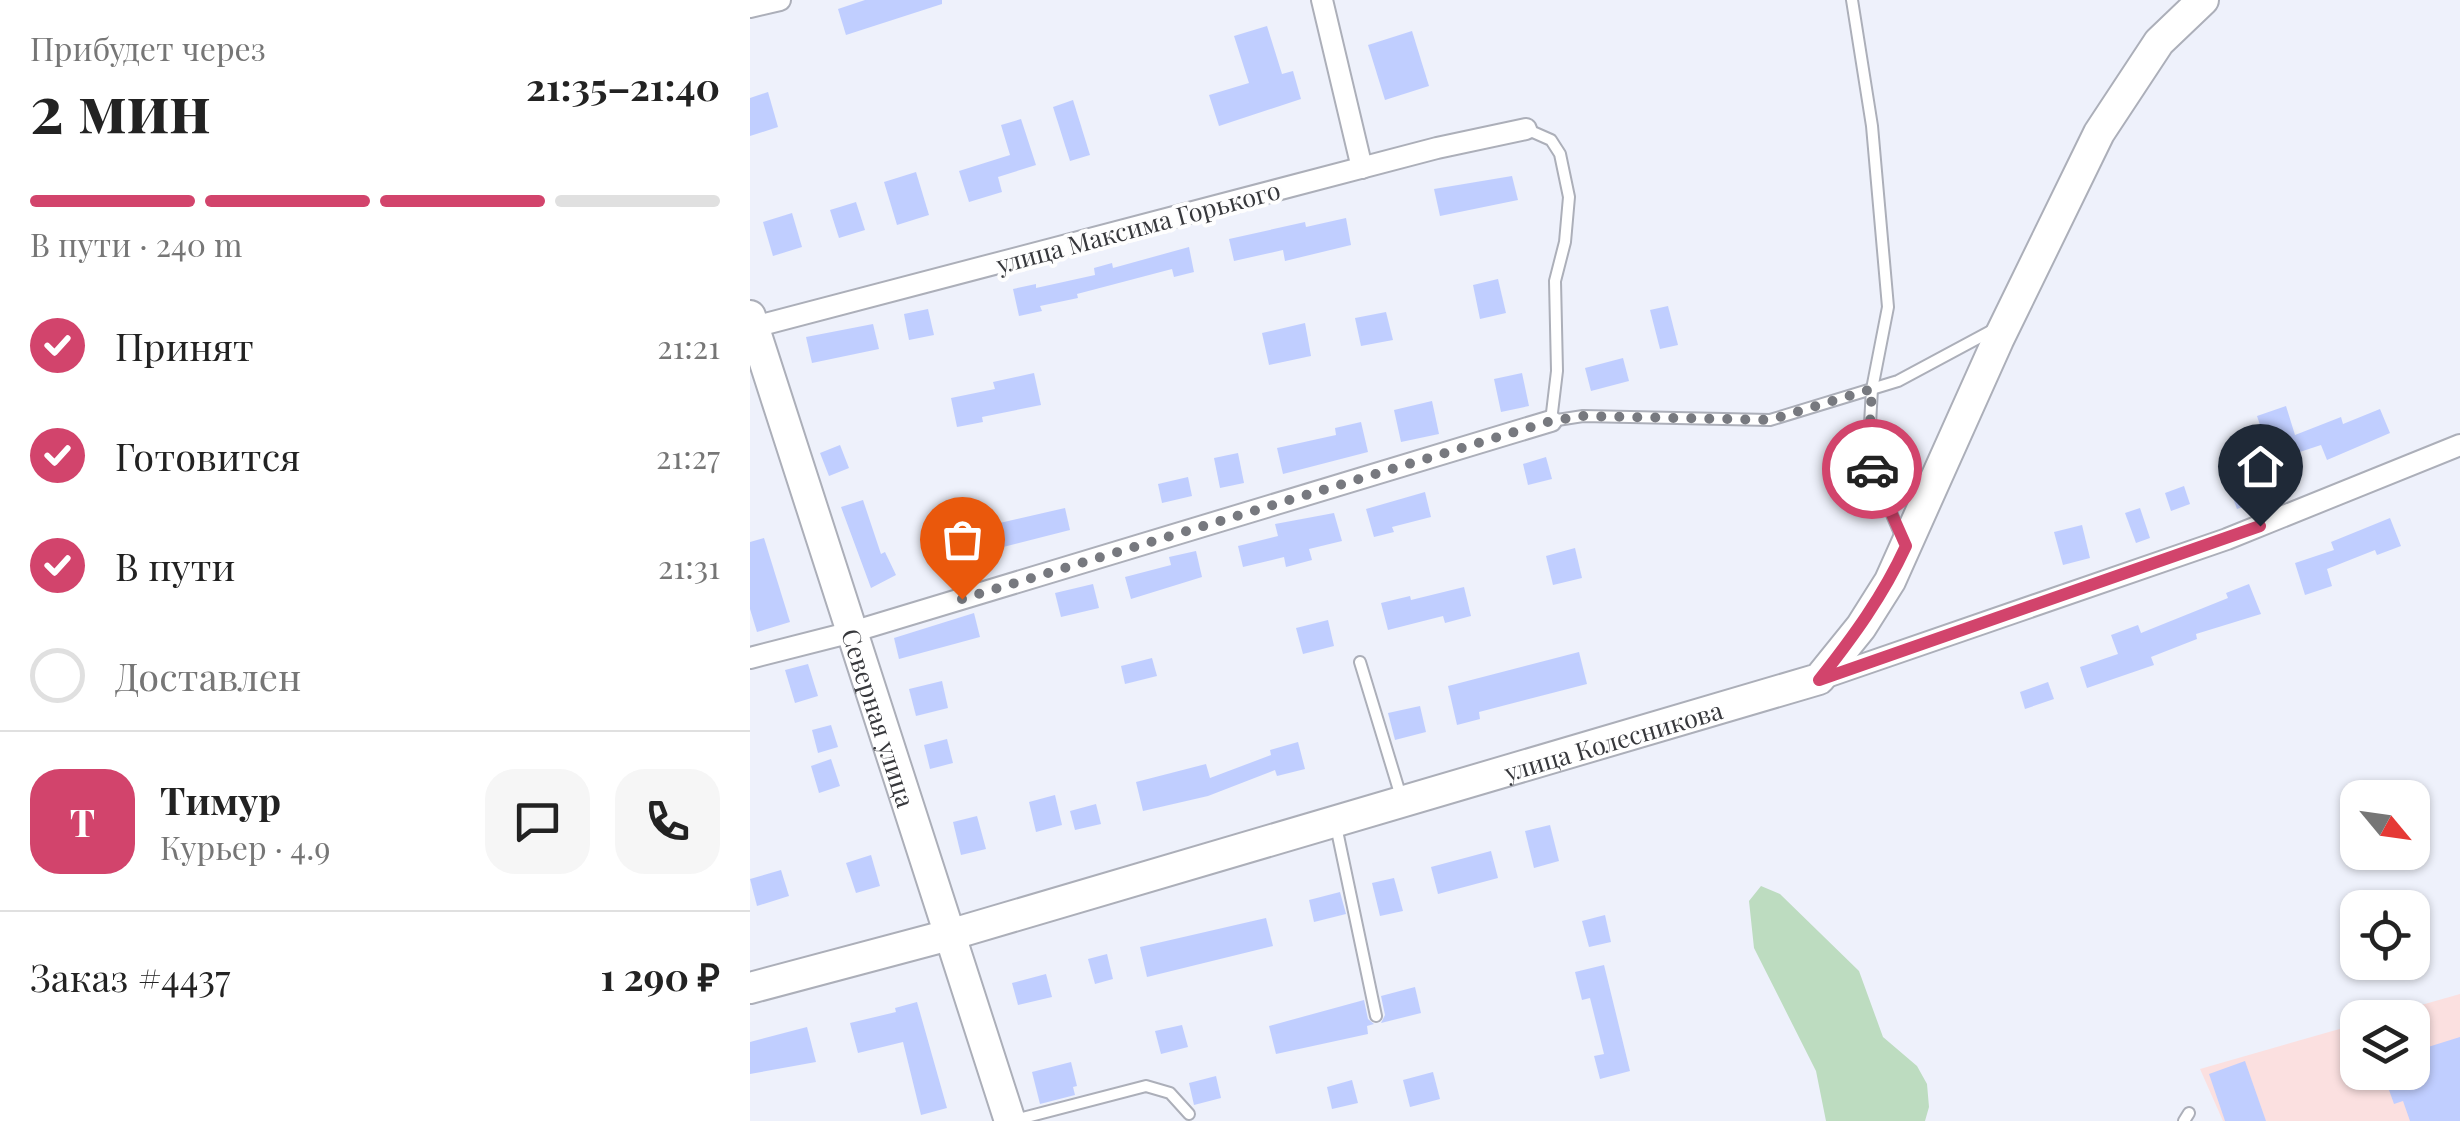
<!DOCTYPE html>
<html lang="ru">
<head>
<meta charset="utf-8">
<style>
	:root { --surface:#fff; --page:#f6f6f6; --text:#222; --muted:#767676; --line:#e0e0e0; --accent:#d2446c }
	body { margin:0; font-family:"Playfair Display",serif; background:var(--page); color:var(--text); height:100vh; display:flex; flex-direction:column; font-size:38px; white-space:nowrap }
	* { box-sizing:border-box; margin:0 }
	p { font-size:32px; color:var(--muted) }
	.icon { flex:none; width:55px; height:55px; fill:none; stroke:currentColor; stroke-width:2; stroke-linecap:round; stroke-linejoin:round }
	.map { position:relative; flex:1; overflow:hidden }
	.details { display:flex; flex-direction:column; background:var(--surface); width:750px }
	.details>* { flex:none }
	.needle { width:65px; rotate:119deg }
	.tools { position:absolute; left:1590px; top:780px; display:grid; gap:20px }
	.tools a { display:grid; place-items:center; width:90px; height:90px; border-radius:20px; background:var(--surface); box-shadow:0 2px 8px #0004; font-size:50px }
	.pin { position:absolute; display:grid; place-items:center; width:85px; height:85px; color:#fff; margin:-102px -42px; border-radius:50% 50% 50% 0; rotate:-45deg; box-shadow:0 0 10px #0007 }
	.pin .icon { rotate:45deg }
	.courier { position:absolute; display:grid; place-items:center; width:100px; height:100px; margin:-50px; border:8px solid #d2446c; border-radius:50%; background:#fff; color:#222; box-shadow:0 2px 12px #0007 }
	.overview em { font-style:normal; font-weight:700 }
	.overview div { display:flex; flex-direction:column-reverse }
	.overview { display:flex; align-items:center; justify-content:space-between; height:170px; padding:0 30px }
	h1 { font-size:65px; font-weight:700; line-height:75px }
	.bar { display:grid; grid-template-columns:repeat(4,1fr); gap:15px 10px; align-content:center; height:120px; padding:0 30px }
	.bar i { height:12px; border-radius:8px; background:var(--line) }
	.bar .selected { background:var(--accent) }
	.bar p { grid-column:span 4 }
	.line { display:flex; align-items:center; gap:25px; padding:0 30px; border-top:2px solid var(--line) }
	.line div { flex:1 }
	.round { display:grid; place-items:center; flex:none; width:105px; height:105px; border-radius:30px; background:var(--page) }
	ol { padding:0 30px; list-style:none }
	li { display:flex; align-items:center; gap:30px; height:110px }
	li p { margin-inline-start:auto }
	li .icon { padding:10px; border-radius:50%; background:var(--accent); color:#fff; stroke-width:4 }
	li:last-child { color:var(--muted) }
	li i { width:55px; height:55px; border:5px solid var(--line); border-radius:50% }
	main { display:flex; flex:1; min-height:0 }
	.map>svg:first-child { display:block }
	.industrial { fill:#fbe0e0 }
	.green { fill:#bddcc0 }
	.building { fill:#c0ceff }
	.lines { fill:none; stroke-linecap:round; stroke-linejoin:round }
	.lane-casing { stroke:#acafb9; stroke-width:14 }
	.street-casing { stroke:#acafb9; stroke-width:24 }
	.secondary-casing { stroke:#acafb9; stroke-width:34 }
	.lane { stroke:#fff; stroke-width:10 }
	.street { stroke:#fff; stroke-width:20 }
	.secondary { stroke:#fff; stroke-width:30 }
	.done { stroke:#77797f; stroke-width:10; stroke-dasharray:0 18 }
	.route { stroke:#d2446c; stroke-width:12 }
	.labels { text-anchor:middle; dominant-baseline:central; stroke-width:8; stroke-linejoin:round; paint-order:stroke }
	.street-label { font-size:25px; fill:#37383c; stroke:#fefefe }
</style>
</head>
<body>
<main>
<section class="details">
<div class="overview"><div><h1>2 мин</h1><p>Прибудет через</p></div><em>21:35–21:40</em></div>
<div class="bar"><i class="selected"></i><i class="selected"></i><i class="selected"></i><i></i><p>В пути · 240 m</p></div>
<ol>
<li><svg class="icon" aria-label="check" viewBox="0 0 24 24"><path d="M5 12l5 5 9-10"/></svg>Принят<p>21:21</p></li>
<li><svg class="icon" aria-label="check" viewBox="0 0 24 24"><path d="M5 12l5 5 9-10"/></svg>Готовится<p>21:27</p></li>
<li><svg class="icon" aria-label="check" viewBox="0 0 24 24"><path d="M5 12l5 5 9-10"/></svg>В пути<p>21:31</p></li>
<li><i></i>Доставлен</li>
</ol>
<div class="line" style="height:180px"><b class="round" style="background:var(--accent);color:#fff">Т</b><div><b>Тимур</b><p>Курьер · 4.9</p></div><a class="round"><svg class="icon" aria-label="chat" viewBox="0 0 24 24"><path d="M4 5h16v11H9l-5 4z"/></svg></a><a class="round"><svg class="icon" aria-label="phone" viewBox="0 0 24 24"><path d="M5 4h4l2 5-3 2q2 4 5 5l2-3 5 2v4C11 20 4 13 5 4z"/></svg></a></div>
<div class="line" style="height:130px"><div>Заказ #4437</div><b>1 290 ₽</b></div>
</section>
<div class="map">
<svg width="1710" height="1121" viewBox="0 0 1710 1121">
	<rect width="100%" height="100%" fill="#eef1fb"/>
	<polygon class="industrial" points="1710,994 1710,1121 1473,1121 1450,1069 1607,1024 1608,1072 1662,1072 1662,1018 1629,1017"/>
	<polygon class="green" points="1011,886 1030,894 1109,971 1133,1037 1167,1066 1177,1084 1179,1107 1175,1121 1076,1121 1066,1071 1004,948 999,901"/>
	<g class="building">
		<polygon points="115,0 192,0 192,4 96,35 88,9"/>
		<polygon points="517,26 532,74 543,71 551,99 469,126 459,95 499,83 484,36"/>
		<polygon points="662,31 679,86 635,100 618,45"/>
		<polygon points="18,92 28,127 0,136 0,98"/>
		<polygon points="323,100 340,155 320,161 303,107"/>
		<polygon points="271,119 286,165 248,177 252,192 219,202 209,171 260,155 251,125"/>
		<polygon points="166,172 179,215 147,225 134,182"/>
		<polygon points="762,176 768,200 690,216 684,189"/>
		<polygon points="106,202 115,230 89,238 80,210"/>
		<polygon points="42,213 52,247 23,256 13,222"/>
		<polygon points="596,218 601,245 535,261 533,250 484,261 479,239 555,222 556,227"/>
		<polygon points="439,247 444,272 424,277 422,269 327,294 328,298 290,306 292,311 269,316 263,289 286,284 286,288 345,275 344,268 362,263 363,268"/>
		<polygon points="748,279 756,313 730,319 723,285"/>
		<polygon points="918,306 928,345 910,349 900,310"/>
		<polygon points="178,309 184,335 159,340 154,314"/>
		<polygon points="636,312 643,340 611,346 605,318"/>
		<polygon points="555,323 561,356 519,365 512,333"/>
		<polygon points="123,324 129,349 62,363 56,337"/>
		<polygon points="873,358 879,381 841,391 835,368"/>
		<polygon points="284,373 291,405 232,417 233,422 207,427 201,398 245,389 243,382"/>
		<polygon points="772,373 779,406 751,412 744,379"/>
		<polygon points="682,401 689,434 651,442 644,410"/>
		<polygon points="1536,406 1545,435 1591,417 1593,424 1630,409 1640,433 1577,460 1571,445 1522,461 1507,416"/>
		<polygon points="611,422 618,452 533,474 527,448 586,435 585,428"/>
		<polygon points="90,445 99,468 79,476 70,453"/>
		<polygon points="488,453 494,483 470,488 464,458"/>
		<polygon points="796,457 802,479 778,485 773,464"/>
		<polygon points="1501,476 1510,501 1487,509 1478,484"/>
		<polygon points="438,477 442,496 412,503 408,484"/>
		<polygon points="1434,486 1440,504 1421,511 1415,493"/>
		<polygon points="675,492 681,517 642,527 644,532 624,537 616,509"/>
		<polygon points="113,500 131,554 135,552 146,575 121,588 91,507"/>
		<polygon points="315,508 320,530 194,562 189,537"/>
		<polygon points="1390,508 1400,538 1386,543 1375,513"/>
		<polygon points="584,513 592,541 559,549 562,560 536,567 534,557 493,567 488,546 528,536 525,524"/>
		<polygon points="1640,518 1651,546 1627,555 1625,550 1577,569 1582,586 1555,595 1545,563 1584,550 1581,542"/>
		<polygon points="1332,525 1340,558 1313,565 1304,532"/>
		<polygon points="14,538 40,622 7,632 0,609 0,542"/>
		<polygon points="825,548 832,578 803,585 796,556"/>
		<polygon points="446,551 452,577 381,599 375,577 421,565 419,557"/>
		<polygon points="343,584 349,608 311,617 305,593"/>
		<polygon points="1499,584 1511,614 1446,634 1447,639 1401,657 1404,665 1337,688 1330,667 1368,654 1361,635 1388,625 1391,633 1478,598 1476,593"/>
		<polygon points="714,587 721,616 695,623 693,616 638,630 631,603 660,596 661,600"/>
		<polygon points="224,613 230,637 149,659 144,638"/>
		<polygon points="578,620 584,646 553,654 546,628"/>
		<polygon points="829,652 837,684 729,712 730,719 707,725 698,686"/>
		<polygon points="402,658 407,676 375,684 371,666"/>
		<polygon points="58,664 68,696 45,703 35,670"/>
		<polygon points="192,681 198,708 166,716 159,689"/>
		<polygon points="1298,682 1304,699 1275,709 1270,692"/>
		<polygon points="670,706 676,732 645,740 638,713"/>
		<polygon points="81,725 88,747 68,753 62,730"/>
		<polygon points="197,739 203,763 180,769 174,745"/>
		<polygon points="548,742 555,769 527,776 525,770 458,796 393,811 386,782 456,764 460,778 521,755 520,750"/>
		<polygon points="81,759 90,786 69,793 61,766"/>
		<polygon points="305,795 312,825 286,832 279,802"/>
		<polygon points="346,804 351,824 325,830 320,811"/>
		<polygon points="227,816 236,849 211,855 203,822"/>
		<polygon points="800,825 809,861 784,868 775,831"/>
		<polygon points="741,851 748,878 688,894 681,867"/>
		<polygon points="121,855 130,886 106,893 96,863"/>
		<polygon points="31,870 39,896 7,906 0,879"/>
		<polygon points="644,878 653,911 630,916 622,883"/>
		<polygon points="590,892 596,914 564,922 559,900"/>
		<polygon points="855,915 861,942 839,947 832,921"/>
		<polygon points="516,918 523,946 397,977 390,947"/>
		<polygon points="357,954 363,979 345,984 338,959"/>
		<polygon points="854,965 880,1071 850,1079 844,1056 854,1054 840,998 832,1000 825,972"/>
		<polygon points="296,974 302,997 268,1005 262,983"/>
		<polygon points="665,987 671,1013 631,1023 635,1015 631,996"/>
		<polygon points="614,1000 618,1019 624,1024 617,1026 618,1034 526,1054 519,1026"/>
		<polygon points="167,1002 197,1108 171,1115 153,1042 108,1053 100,1023 146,1012 145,1008"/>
		<polygon points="432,1025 438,1047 411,1054 405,1031"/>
		<polygon points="57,1027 66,1062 0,1074 0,1042"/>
		<polygon points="1710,1037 1710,1121 1660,1121 1653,1101 1644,1104 1639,1090 1648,1087 1644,1072 1662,1072 1662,1052"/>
		<polygon points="1495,1061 1516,1121 1475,1121 1459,1074"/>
		<polygon points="321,1062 327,1086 323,1087 325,1095 290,1104 282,1072"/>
		<polygon points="683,1072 690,1099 660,1107 653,1080"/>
		<polygon points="466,1076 471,1098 444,1105 439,1083"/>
		<polygon points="602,1080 608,1103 582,1109 577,1087"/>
	</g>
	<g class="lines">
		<g class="lane-casing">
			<g id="lane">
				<polyline points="1102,0 1122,126 1138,307 1122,389 1118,459 1152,538"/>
				<polyline points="776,129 801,140 810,154 819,197 815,242 805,281 807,371 801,421 833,416 1020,420 1148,381 1243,330"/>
				<polyline points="610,662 652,800"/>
				<polyline points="586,826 626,1016"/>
				<polyline points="265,1120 396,1086 420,1093 439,1114"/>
				<polyline points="1434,1121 1439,1113"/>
			</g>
		</g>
		<g class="street-casing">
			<g id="street">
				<polyline points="572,0 612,168"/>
				<polyline points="0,7 30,0"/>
				<polyline points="0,328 687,148 776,129"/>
				<polyline points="0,658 102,632 801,421"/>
				<polyline points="1071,679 1477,539 1710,445"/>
			</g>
		</g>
		<g class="secondary-casing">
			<g id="secondary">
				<path id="s1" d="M0,316l260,805"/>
				<path id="s2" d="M0,988l199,-53 870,-256 42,-52 29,-46 108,-241 101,-207 60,-91 44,-42"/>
			</g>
		</g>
		<use href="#lane" class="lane"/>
		<use href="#street" class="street"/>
		<use href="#secondary" class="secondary"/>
	</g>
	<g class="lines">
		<polyline class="done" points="212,599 801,421 833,416 1020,420 1122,389 1118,458 1122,469"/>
		<path class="route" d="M1122,469l34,77c-23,50 -53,91 -87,134l441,-154"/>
	</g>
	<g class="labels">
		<g class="street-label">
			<text transform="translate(388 226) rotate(-15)">улица Максима Горького</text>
			<text stroke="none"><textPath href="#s1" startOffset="422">Северная улица</textPath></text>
			<text stroke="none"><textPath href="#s2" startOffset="898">улица Колесникова</textPath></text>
		</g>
	</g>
</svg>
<div class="tools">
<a><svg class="needle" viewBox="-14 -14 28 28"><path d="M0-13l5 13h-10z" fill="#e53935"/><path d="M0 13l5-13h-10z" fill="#767676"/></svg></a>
<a><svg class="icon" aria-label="locate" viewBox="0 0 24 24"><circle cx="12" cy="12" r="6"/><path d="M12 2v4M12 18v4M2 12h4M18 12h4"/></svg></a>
<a><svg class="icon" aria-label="layers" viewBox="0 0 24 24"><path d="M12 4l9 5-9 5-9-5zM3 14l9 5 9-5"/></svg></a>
</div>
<div class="pin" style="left:212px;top:599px;background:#ea580c"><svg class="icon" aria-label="bag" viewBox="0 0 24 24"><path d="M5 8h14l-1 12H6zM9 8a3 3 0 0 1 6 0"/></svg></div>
<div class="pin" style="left:1510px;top:526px;background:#1f2937"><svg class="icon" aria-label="home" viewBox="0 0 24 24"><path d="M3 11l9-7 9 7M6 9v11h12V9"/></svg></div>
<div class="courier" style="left:1122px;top:469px"><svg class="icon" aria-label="car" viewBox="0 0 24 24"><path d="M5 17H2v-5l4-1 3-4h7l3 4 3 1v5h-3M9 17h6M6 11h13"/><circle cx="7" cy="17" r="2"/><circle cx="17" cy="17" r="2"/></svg></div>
</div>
</main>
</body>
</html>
